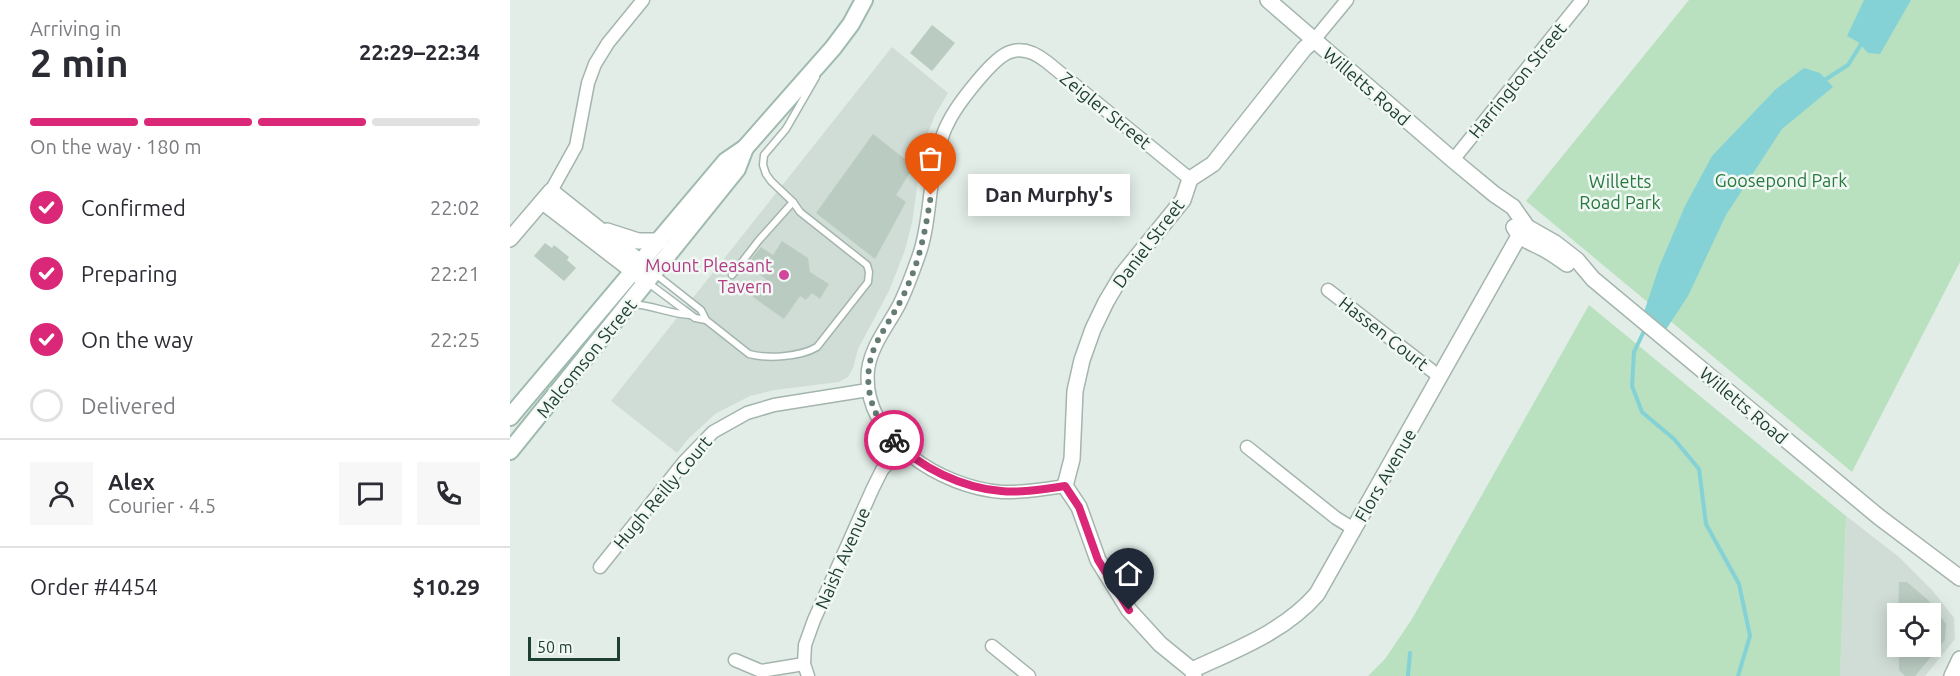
<!DOCTYPE html>
<html lang="en">
<head>
<meta charset="utf-8">
<style>
	:root { --surface:#fff; --page:#f7f7f7; --text:#2b2b33; --muted:#7c7c81; --line:#e1e1e2; --accent:#db2777 }
	body { margin:0; font-family:Ubuntu,sans-serif; background:var(--page); color:var(--text); height:100vh; display:flex; flex-direction:column; font-size:22px; white-space:nowrap }
	* { box-sizing:border-box; margin:0 }
	p { font-size:20px; color:var(--muted) }
	.icon { flex:none; width:33px; height:33px; fill:none; stroke:currentColor; stroke-width:2; stroke-linecap:round; stroke-linejoin:round }
	.map { position:relative; flex:1; overflow:hidden }
	.drawer { display:flex; flex-direction:column; background:var(--surface); width:510px }
	.drawer>* { flex:none }
	.controls { position:absolute; left:1377px; top:603px; display:grid; gap:12px }
	.controls a { display:grid; place-items:center; width:54px; height:54px; border-radius:0px; background:var(--surface); box-shadow:0 3px 15px #0003; font-size:30px }
	.scale { position:absolute; left:18px; bottom:15px; width:92px; box-sizing:border-box; padding-left:6px; border:3px solid #203f34; border-top:0; font-size:16px; line-height:21px; white-space:nowrap; color:#203f34; -webkit-text-stroke:4px #f2f9f5; paint-order:stroke }
	.pin { position:absolute; display:grid; place-items:center; width:51px; height:51px; color:#fff; margin:-62px -26px; border-radius:50% 50% 50% 0; rotate:-45deg; box-shadow:0 0 6px #0007 }
	.pin .icon { rotate:45deg }
	.courier { position:absolute; display:grid; place-items:center; width:60px; height:60px; margin:-30px; border:4px solid #db2777; border-radius:50%; background:#fff; color:#222; box-shadow:0 2px 8px #0007 }
	.bubble { position:absolute; height:42px; border-radius:0px; background:var(--surface); box-shadow:0 3px 15px #0003; font-size:20px; font-weight:700; line-height:42px; text-align:center }
	.headline em { font-style:normal; font-weight:700 }
	.headline div { display:flex; flex-direction:column-reverse }
	.headline { display:flex; align-items:center; justify-content:space-between; height:102px; padding:0 30px }
	h1 { font-size:39px; font-weight:700; line-height:45px }
	.bar { display:grid; grid-template-columns:repeat(4,1fr); gap:9px 6px; align-content:center; height:72px; padding:0 30px }
	.bar i { height:8px; border-radius:4px; background:var(--line) }
	.bar .active { background:var(--accent) }
	.bar p { grid-column:span 4 }
	.line { display:flex; align-items:center; gap:15px; padding:0 30px; border-top:2px solid var(--line) }
	.line div { flex:1 }
	.round { display:grid; place-items:center; flex:none; width:63px; height:63px; border-radius:0px; background:var(--page) }
	ol { padding:0 30px; list-style:none }
	li { display:flex; align-items:center; gap:18px; height:66px }
	li p { margin-inline-start:auto }
	li .icon { padding:6px; border-radius:50%; background:var(--accent); color:#fff; stroke-width:4 }
	li:last-child { color:var(--muted) }
	li i { width:33px; height:33px; border:3px solid var(--line); border-radius:50% }
	main { display:flex; flex:1; min-height:0 }
	.map>svg:first-child { display:block }
	.built { fill:#d0ddd6; fill-rule:evenodd }
	.green { fill:#b9e0bf }
	.water { fill:#85d2d6 }
	.lines { fill:none; stroke-linecap:round; stroke-linejoin:round }
	.stream { stroke:#85d2d6; stroke-width:4 }
	.building { fill:#bacbc2 }
	.service-casing { stroke:#a4b5ae; stroke-width:9 }
	.minor-casing { stroke:#a4b5ae; stroke-width:15 }
	.tertiary-casing { stroke:#a4b5ae; stroke-width:18 }
	.secondary-casing { stroke:#9fbaae; stroke-width:20 }
	.service { stroke:#fff; stroke-width:6 }
	.minor { stroke:#fff; stroke-width:12 }
	.tertiary { stroke:#fff; stroke-width:15 }
	.secondary { stroke:#fff; stroke-width:16 }
	.done { stroke:#647c73; stroke-width:6; stroke-dasharray:0 10.8 }
	.route { stroke:#db2777; stroke-width:8 }
	.hotel-dot { fill:#d1479c; stroke:#f2f9f5; stroke-width:2 }
	.labels { text-anchor:middle; dominant-baseline:central; stroke-width:5; stroke-linejoin:round; paint-order:stroke }
	.street-label { font-size:18px; fill:#203f34; stroke:#f2f9f5 }
	.park-label { font-size:18px; fill:#27793f; stroke:#f2f9f5 }
	.hotel-label { font-size:18px; fill:#b23c85; stroke:#f2f9f5; text-anchor:end }
</style>
</head>
<body>
<main>
<section class="drawer">
<div class="headline"><div><h1>2 min</h1><p>Arriving in</p></div><em>22:29–22:34</em></div>
<div class="bar"><i class="active"></i><i class="active"></i><i class="active"></i><i></i><p>On the way · 180 m</p></div>
<ol>
<li><svg class="icon" aria-label="check" viewBox="0 0 24 24"><path d="M5 12l5 5 9-10"/></svg>Confirmed<p>22:02</p></li>
<li><svg class="icon" aria-label="check" viewBox="0 0 24 24"><path d="M5 12l5 5 9-10"/></svg>Preparing<p>22:21</p></li>
<li><svg class="icon" aria-label="check" viewBox="0 0 24 24"><path d="M5 12l5 5 9-10"/></svg>On the way<p>22:25</p></li>
<li><i></i>Delivered</li>
</ol>
<div class="line" style="height:108px"><a class="round"><svg class="icon" aria-label="person" viewBox="0 0 24 24"><circle cx="12" cy="8" r="4"/><path d="M4 21q1-7 8-7t8 7"/></svg></a><div><b>Alex</b><p>Courier · 4.5</p></div><a class="round"><svg class="icon" aria-label="chat" viewBox="0 0 24 24"><path d="M4 5h16v11H9l-5 4z"/></svg></a><a class="round"><svg class="icon" aria-label="phone" viewBox="0 0 24 24"><path d="M5 4h4l2 5-3 2q2 4 5 5l2-3 5 2v4C11 20 4 13 5 4z"/></svg></a></div>
<div class="line" style="height:78px"><div>Order #4454</div><b>$10.29</b></div>
</section>
<div class="map">
<svg width="1450" height="676" viewBox="0 0 1450 676">
	<rect width="100%" height="100%" fill="#e2ede7"/>
	<g class="built">
		<polygon points="382,47 438,93 425,115 413,145 402,223 395,250 379,291 348,349 343,368 338,377 329,382 265,390 240,396 205,414 177,440 167,453 101,401"/>
		<path d="M1336,516l53,41 33,33 22,28 1,21 -30,37h-85zM1388,614h32v32h-32z"/>
	</g>
	<g class="green">
		<polygon points="1179,0 1450,0 1450,262 1342,472 1016,201"/>
		<polygon points="1079,305 1336,516 1330,676 858,676 875,659 902,619"/>
	</g>
	<g class="water">
		<polygon points="1354,0 1401,0 1370,54 1358,53 1348,42 1337,36"/>
		<polygon points="1294,68 1310,73 1323,87 1272,129 1216,215 1178,296 1155,331 1133,315 1149,267 1175,206 1202,156 1266,89"/>
	</g>
	<g class="lines">
		<g class="stream">
			<polyline points="1313,81 1338,65 1353,41"/>
			<polyline points="1136,327 1124,352 1122,386 1132,412 1164,439 1189,469 1196,524 1229,584 1240,636 1228,676"/>
			<polyline points="898,676 900,653"/>
		</g>
	</g>
	<g class="building">
		<polygon points="422,25 445,43 422,71 400,53"/>
		<polygon points="363,134 404,166 386,195 396,202 365,259 306,213"/>
		<polygon points="272,241 298,258 300,272 319,284 310,299 302,293 296,300 290,296 274,319 243,297 256,279 236,265 251,247 263,255"/>
		<polygon points="35,243 42,248 44,245 59,257 57,260 66,268 54,281 24,256"/>
		<polygon points="1389,582 1397,582 1418,600 1436,624 1435,640 1405,676 1395,676 1389,670 1389,646 1420,646 1420,614 1388,614"/>
	</g>
	<g class="lines">
		<g class="service-casing">
			<g id="service">
				<path d="M144,273l47,37 5,10 43,34c19,5 51,3 68,-7l51,-65 1,-10 -2,-7 -67,-53 -7,-10 -22,-21 -5,-7 -3,-9 1,-10 22,-26 30,-52"/>
				<polyline points="222,275 249,240 283,202"/>
				<polyline points="137,282 185,318 196,320"/>
				<path d="M122,304c20,1 38,10 58,11"/>
			</g>
		</g>
		<g class="minor-casing">
			<g id="minor">
				<polyline points="804,40 837,0"/>
				<polyline points="943,160 1072,0"/>
				<polyline points="41,191 66,146 78,83 85,64 98,43 133,0"/>
				<polyline points="818,290 930,377"/>
				<polyline points="737,447 826,518 844,529"/>
				<path d="M555,486c-20,3 -42,7 -63,6 -59,-4 -141,-53 -134,-122 3,-24 20,-44 31,-65 8,-16 14,-33 20,-50 12,-34 9,-72 20,-107 2,-8 5,-18 9,-25 8,-17 45,-66 62,-71 13,-5 27,2 37,10l143,117"/>
				<polyline points="90,567 174,462 203,432 237,413 264,405 358,390"/>
				<polyline points="482,646 519,676"/>
				<polyline points="225,660 251,671 294,664"/>
				<polyline points="298,676 294,664 295,645 304,620 363,488 372,470 391,448"/>
			</g>
		</g>
		<g class="tertiary-casing">
			<g id="tertiary">
				<polyline points="758,0 943,160 984,194 1003,207 1017,227 1045,243 1067,260 1083,279 1369,517 1450,578"/>
				<polyline points="33,202 137,282"/>
				<path d="M1004,227c8,15 19,15 32,23 7,4 14,9 21,14"/>
				<polyline points="97,231 128,241 150,241"/>
				<polyline points="0,239 41,191 139,269"/>
				<path d="M682,670c45,-21 92,-38 125,-76l202,-358 8,-9"/>
				<polyline points="684,676 682,670 650,644 619,610 588,560 569,507 555,486 562,459 565,391 572,360 583,329 596,302 612,275 673,200 680,179 703,164 794,49 804,40"/>
				<polyline points="1442,676 1450,659"/>
			</g>
		</g>
		<g class="secondary-casing">
			<g id="secondary">
				<polyline points="0,417 216,161 235,148 323,48 341,24 354,0"/>
				<polyline points="0,451 227,169 235,148"/>
				<polyline points="1449,676 1450,675"/>
			</g>
		</g>
		<use href="#service" class="service"/>
		<use href="#minor" class="minor"/>
		<use href="#tertiary" class="tertiary"/>
		<use href="#secondary" class="secondary"/>
	</g>
	<g class="lines">
		<path class="done" d="M384,440c-25,-26 -34,-64 -17,-98 10,-19 23,-37 31,-57 13,-29 18,-59 23,-90"/>
		<path class="route" d="M384,440c26,28 69,48 107,51 21,2 43,-2 64,-5l14,21 19,53 31,50"/>
	</g>
	<circle class="hotel-dot" cx="274" cy="275" r="6"/>
	<g class="labels">
		<g class="street-label">
			<text transform="translate(1007 80) rotate(-51)">Harrington Street</text>
			<text transform="translate(857 86) rotate(41)">Willetts Road</text>
			<text transform="translate(596 110) rotate(39)">Zeigler Street</text>
			<text transform="translate(638 243) rotate(-53)">Daniel Street</text>
			<text transform="translate(874 333) rotate(38)">Hassen Court</text>
			<text transform="translate(76 358) rotate(-51)">Malcomson Street</text>
			<text transform="translate(1234 405) rotate(40)">Willetts Road</text>
			<text transform="translate(875 475) rotate(-60)">Flors Avenue</text>
			<text transform="translate(152 492) rotate(-50)">Hugh Reilly Court</text>
			<text transform="translate(332 558) rotate(-66)">Naish Avenue</text>
		</g>
		<g class="park-label">
			<text x="1271" y="180">Goosepond Park</text>
			<text x="1110" y="181">Willetts<tspan x="1110" dy="21">Road Park</tspan></text>
		</g>
		<g class="hotel-label">
			<text x="262" y="265">Mount Pleasant<tspan x="262" dy="21">Tavern</tspan></text>
		</g>
	</g>
</svg>
<div class="controls">
<a><svg class="icon" aria-label="locate" viewBox="0 0 24 24"><circle cx="12" cy="12" r="6"/><path d="M12 2v4M12 18v4M2 12h4M18 12h4"/></svg></a>
</div>
<div class="scale">50 m</div>
<div class="pin" style="left:421px;top:195px;background:#ea580c"><svg class="icon" aria-label="bag" viewBox="0 0 24 24"><path d="M5 8h14l-1 12H6zM9 8a3 3 0 0 1 6 0"/></svg></div>
<div class="pin" style="left:619px;top:610px;background:#1f2937"><svg class="icon" aria-label="home" viewBox="0 0 24 24"><path d="M3 11l9-7 9 7M6 9v11h12V9"/></svg></div>
<div class="courier" style="left:384px;top:440px"><svg class="icon" aria-label="bike" viewBox="0 0 24 24"><circle cx="6" cy="16" r="4"/><circle cx="18" cy="16" r="4"/><path d="M6 16l4-8h5l3 8M10 8l3 8H6M13 5h3"/></svg></div>
<div class="bubble" style="left:458px;top:174px;width:162px">Dan Murphy's</div>
</div>
</main>
</body>
</html>
